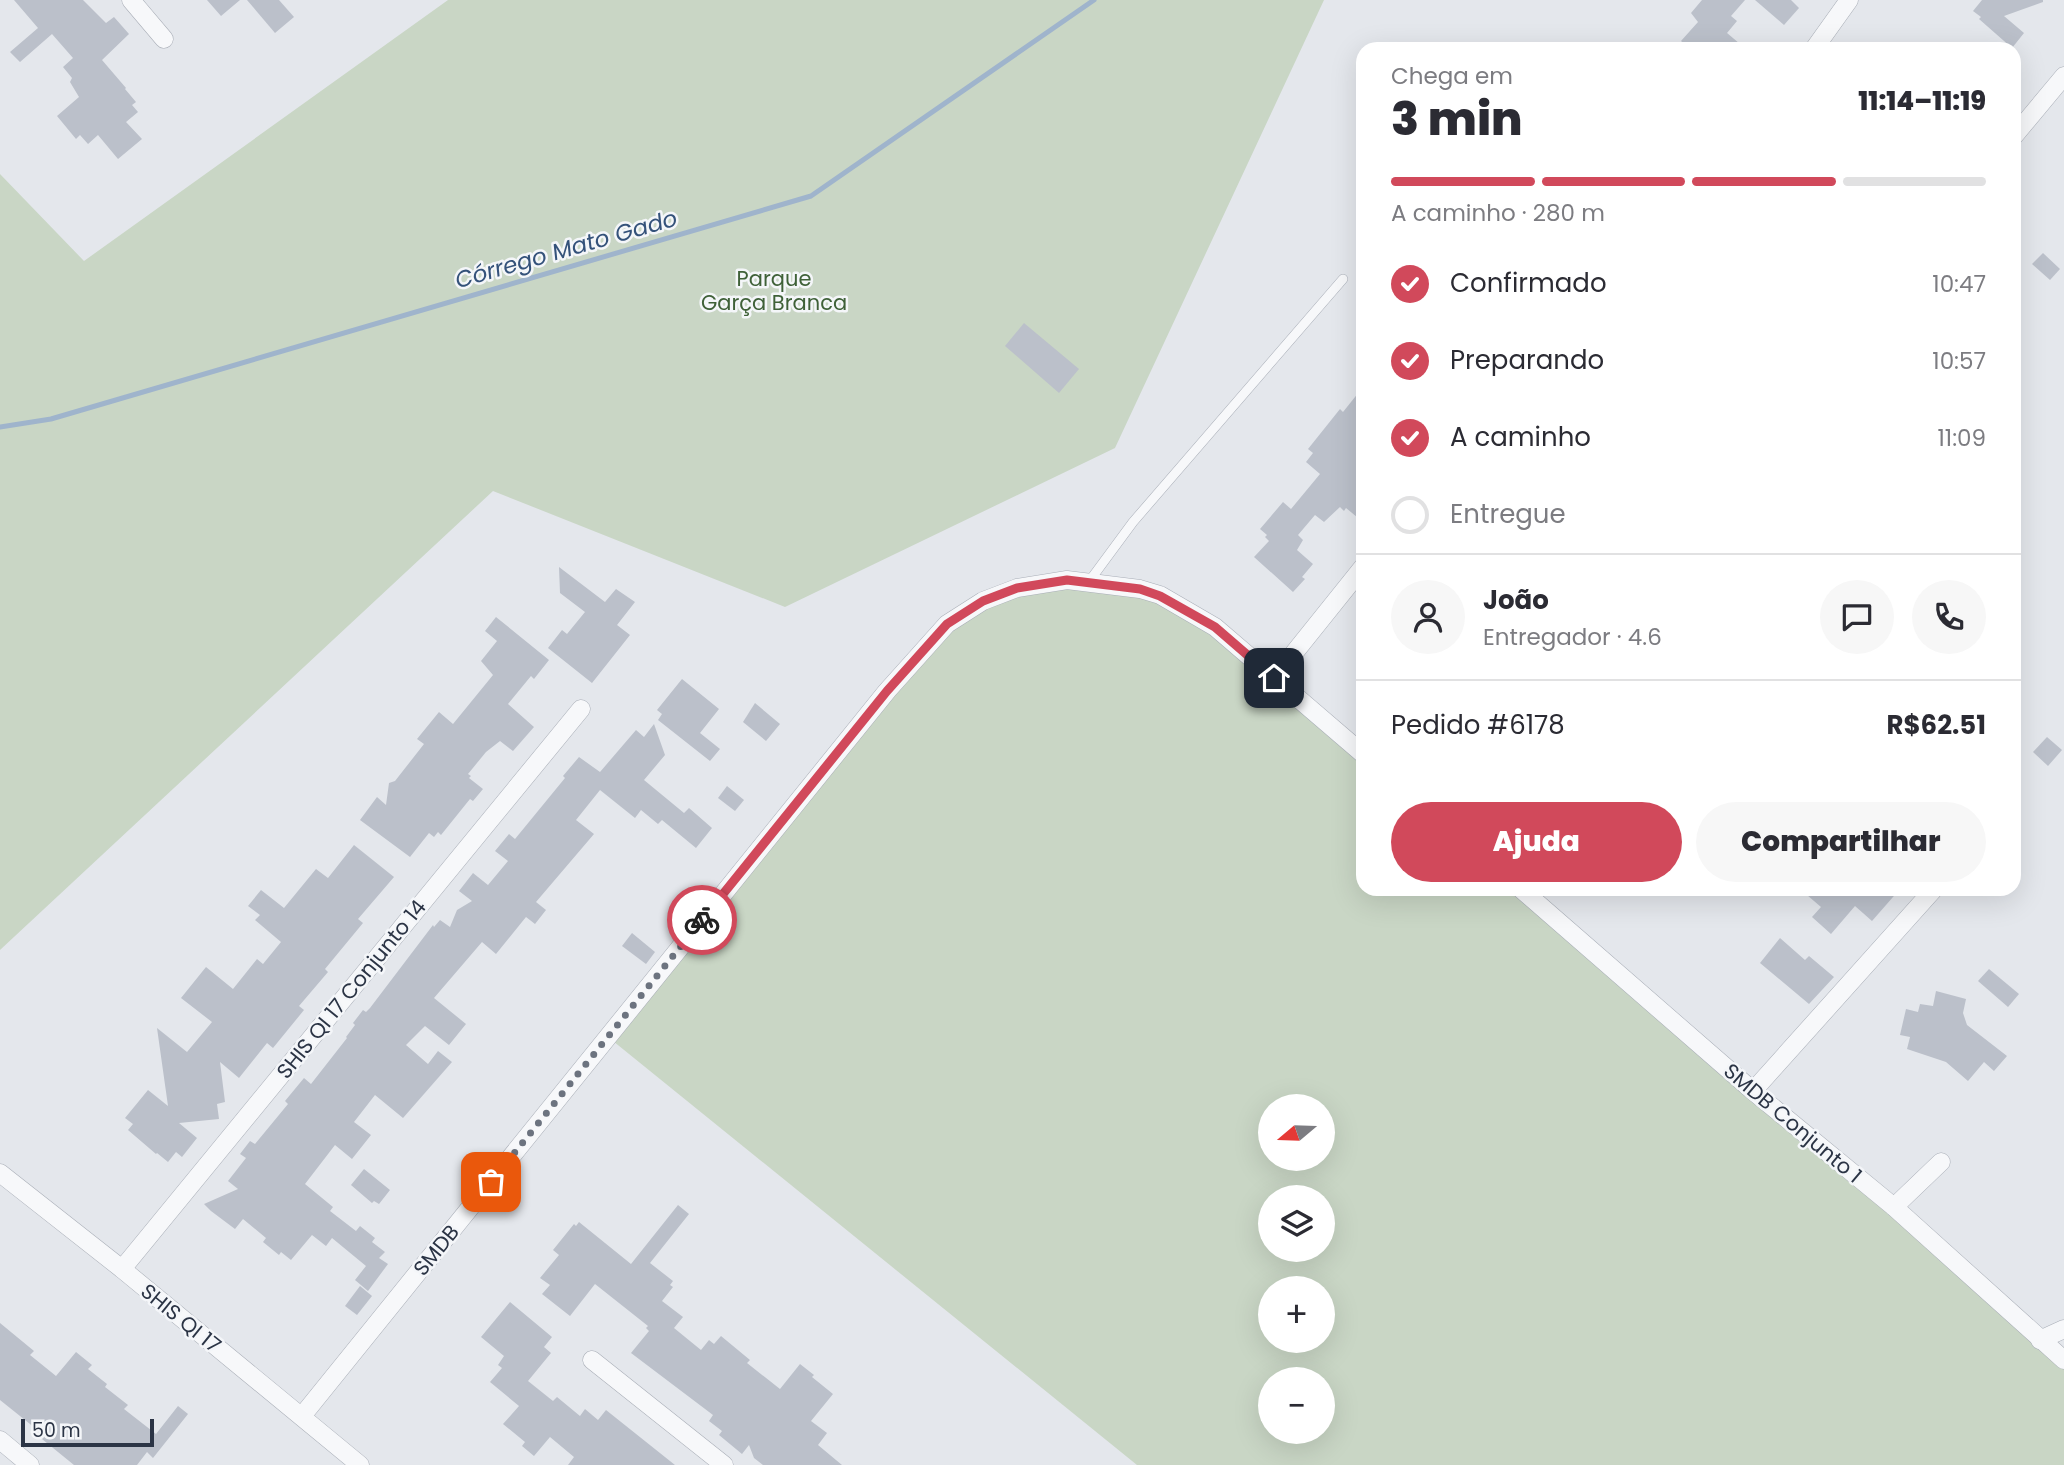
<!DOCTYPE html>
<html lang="pt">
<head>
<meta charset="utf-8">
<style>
	:root { --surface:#fff; --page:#f7f7f7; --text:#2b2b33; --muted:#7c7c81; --line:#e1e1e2; --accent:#d1495b }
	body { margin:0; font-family:Poppins,sans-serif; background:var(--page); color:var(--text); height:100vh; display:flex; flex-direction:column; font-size:26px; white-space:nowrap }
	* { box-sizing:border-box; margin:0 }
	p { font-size:23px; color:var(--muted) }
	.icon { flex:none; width:38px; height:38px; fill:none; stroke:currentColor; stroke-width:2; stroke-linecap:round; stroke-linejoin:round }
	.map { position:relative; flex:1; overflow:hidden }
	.sheet { position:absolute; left:1356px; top:42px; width:665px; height:854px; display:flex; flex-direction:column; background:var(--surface); border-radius:21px; box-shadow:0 7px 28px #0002 }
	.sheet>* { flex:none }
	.needle { width:46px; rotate:251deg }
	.tools { position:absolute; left:1258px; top:1094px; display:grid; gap:14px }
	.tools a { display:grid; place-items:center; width:77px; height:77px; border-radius:50%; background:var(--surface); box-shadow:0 7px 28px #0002; font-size:35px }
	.scale { position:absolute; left:21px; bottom:18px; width:133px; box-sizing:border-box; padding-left:7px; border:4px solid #2b3445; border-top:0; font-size:19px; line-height:24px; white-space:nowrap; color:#2b3445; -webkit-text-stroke:5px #f4f6f9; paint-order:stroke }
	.pin { position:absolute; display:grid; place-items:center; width:60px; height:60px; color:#fff; margin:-30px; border-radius:14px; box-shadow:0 4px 10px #0006 }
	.courier { position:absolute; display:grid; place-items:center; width:70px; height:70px; margin:-35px; border:5px solid #d1495b; border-radius:50%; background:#fff; color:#222; box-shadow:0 2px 9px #0007 }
	.head em { font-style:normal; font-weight:800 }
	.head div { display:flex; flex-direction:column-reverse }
	.head { display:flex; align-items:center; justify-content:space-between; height:119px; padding:0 35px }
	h1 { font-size:46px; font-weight:800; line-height:52px }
	.bar { display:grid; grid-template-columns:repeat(4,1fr); gap:10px 7px; align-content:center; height:84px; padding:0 35px }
	.bar i { height:9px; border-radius:5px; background:var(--line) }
	.bar .selected { background:var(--accent) }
	.bar p { grid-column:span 4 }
	.line { display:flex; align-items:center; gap:18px; padding:0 35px; border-top:2px solid var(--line) }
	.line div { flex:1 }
	.round { display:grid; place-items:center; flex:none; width:74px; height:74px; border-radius:37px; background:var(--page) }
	ol { padding:0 35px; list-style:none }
	li { display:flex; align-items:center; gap:21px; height:77px }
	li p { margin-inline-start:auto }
	li .icon { padding:7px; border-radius:50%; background:var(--accent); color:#fff; stroke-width:4 }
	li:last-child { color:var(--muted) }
	li i { width:38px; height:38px; border:4px solid var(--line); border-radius:50% }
	.primary-button { display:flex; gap:14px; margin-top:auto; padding:14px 35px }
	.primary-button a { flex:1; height:80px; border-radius:42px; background:var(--accent); color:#fff; font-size:28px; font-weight:800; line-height:80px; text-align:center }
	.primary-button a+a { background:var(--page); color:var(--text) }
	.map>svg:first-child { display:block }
	.green { fill:#c9d6c5; fill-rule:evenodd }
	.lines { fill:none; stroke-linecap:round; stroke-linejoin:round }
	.stream { stroke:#9fb4cc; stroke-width:5 }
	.building { fill:#bbc0ca }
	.lane-casing { stroke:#a9aeb7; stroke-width:10 }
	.street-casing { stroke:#a9aeb7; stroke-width:19 }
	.lane { stroke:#f7f8fa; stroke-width:9 }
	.street { stroke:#f7f8fa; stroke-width:18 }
	.done { stroke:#6c737f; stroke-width:7; stroke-dasharray:0 12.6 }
	.route { stroke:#d1495b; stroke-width:9 }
	.labels { text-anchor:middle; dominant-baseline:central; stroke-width:5; stroke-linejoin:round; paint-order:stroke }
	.park-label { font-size:21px; fill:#3f6138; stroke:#f4f6f9 }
	.street-label { font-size:21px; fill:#2b3445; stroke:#f4f6f9 }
	.water-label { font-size:23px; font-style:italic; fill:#34527a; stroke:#f4f6f9 }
</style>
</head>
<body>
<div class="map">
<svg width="2064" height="1465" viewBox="0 0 2064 1465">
	<rect width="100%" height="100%" fill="#e4e7ec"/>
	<g class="green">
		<polygon points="448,0 1324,0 1115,448 785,607 493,491 0,950 0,174 84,261"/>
		<path d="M1017,588l123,1 75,38 148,127v135h157l544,467v109h-927l-529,-428 339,-413zM1270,1106h53v52h-53zM1270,1197h53v53h-53zM1270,1288h53v52h-53zM1270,1379h53v53h-53z"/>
	</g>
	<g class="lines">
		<polyline class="stream" points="0,427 51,419 811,196 1094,0"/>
	</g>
	<g class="building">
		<polygon points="14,0 83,0 106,23 114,17 129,34 102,60 126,88 125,89 136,102 132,105 138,112 126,122 142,139 118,159 98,135 88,144 80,135 76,139 57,116 79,97 70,82 72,78 63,67 73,58 52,34 20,62 10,52 38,28"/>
		<polygon points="207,0 240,0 221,16"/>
		<polygon points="247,0 279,0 294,17 275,33"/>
		<polygon points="1702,0 1745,0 1731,16 1737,21 1727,33 1746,49 1690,49 1681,41 1698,22 1691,13"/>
		<polygon points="1755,0 1791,0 1799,8 1784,25"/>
		<polygon points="1982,0 2043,0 2043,2 2004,16 2024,33 2012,48 1979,19 1981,17 1973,11"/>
		<polygon points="2043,253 2060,269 2050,280 2032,264"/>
		<polygon points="1024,323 1079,369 1059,393 1005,346"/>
		<polygon points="1363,387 1363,522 1346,508 1344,511 1340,507 1324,522 1315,515 1298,535 1303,540 1297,550 1313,564 1302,577 1305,579 1293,592 1254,557 1269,541 1265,537 1267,535 1260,529 1283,502 1291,509 1320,474 1306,462 1313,453 1308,449 1340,409 1343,412"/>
		<polygon points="559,567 605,602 616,589 635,602 617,625 630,635 592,683 548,648 562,630 567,634 585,612 560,593"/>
		<polygon points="496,617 549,660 534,679 531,676 508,704 534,727 513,751 500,741 486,752 468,774 471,776 469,778 483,789 473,801 470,799 441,835 438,832 434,837 429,833 410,857 360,820 377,797 386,805 389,783 395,781 424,744 417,739 439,712 453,724 493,675 481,661 497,641 485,631"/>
		<polygon points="682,679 719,709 700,733 720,749 710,761 658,720 662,714 657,710"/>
		<polygon points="755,703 780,724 766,741 743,722"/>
		<polygon points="654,724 665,755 644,780 684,813 689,808 712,828 696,848 662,820 658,824 641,810 635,818 600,790 576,820 594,834 536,902 546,910 535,924 526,917 496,954 482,942 434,998 466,1024 449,1045 425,1026 406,1045 428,1064 438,1051 452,1062 403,1118 375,1095 354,1122 371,1135 352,1159 335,1145 305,1184 333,1207 330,1211 356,1231 360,1226 375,1238 372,1242 385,1252 379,1258 388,1264 368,1291 355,1280 366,1266 332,1238 326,1246 312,1235 291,1260 281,1252 279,1255 263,1242 266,1238 243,1219 235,1229 211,1211 204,1204 238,1189 228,1181 246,1158 240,1154 250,1141 255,1144 288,1104 285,1101 304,1078 311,1084 347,1038 346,1037 355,1025 353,1023 363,1010 366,1012 370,1008 433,925 434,927 440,920 450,927 457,910 472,901 459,891 473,873 488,885 508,861 495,851 509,834 515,839 565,778 563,776 579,757 600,772 636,730 644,737"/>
		<polygon points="2047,737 2062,750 2048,766 2033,752"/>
		<polygon points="727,786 744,800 735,811 718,798"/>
		<polygon points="354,845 394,877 358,919 363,923 325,969 328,972 299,1006 304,1010 273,1048 267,1043 239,1078 220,1062 225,1102 217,1104 219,1119 179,1123 197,1138 182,1157 176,1152 168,1162 157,1153 156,1154 128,1130 133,1124 125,1118 148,1090 168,1106 157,1028 187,1052 212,1022 181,998 206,967 233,989 257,959 263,964 281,942 255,920 260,915 248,906 261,890 284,908 316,869 328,878"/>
		<polygon points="1800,889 1900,889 1872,921 1855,906 1831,934 1812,917 1821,907"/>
		<polygon points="632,933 655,952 646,964 622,946"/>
		<polygon points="1780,938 1805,960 1809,956 1834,977 1809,1004 1760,963"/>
		<polygon points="1989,969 2019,994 2008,1007 1978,981"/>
		<polygon points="1936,991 1966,999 1963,1013 1967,1025 2007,1056 1994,1071 1984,1062 1968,1081 1946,1062 1907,1049 1910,1037 1900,1035 1906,1009 1918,1012 1920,1004 1933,1006"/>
		<polygon points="364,1169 390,1190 379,1204 374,1201 372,1203 351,1185"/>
		<polygon points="678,1205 689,1214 650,1263 673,1281 670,1285 673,1287 662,1301 683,1317 674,1328 701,1350 709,1340 714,1344 721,1336 750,1360 747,1363 780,1389 800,1364 814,1375 812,1377 833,1394 811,1421 827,1433 818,1445 842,1465 763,1465 754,1458 749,1445 742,1454 719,1435 722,1431 709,1421 713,1415 631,1353 649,1331 646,1328 648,1326 595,1284 570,1316 542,1294 550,1285 540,1278 559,1255 553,1250 574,1224 576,1226 579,1222 631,1264"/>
		<polygon points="360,1286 372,1296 357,1315 345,1306"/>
		<polygon points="510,1302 552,1337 544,1347 551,1353 528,1381 553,1401 557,1397 580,1416 585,1409 598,1420 606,1410 675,1465 568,1465 574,1457 550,1437 534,1456 522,1446 525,1442 503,1424 519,1406 490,1382 502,1368 498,1365 504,1356 481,1337"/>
		<polygon points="0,1323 34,1351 30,1355 56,1376 76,1352 92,1365 88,1369 107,1384 105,1387 128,1405 124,1409 156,1434 178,1406 188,1414 153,1458 147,1452 137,1465 74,1465 42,1439 45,1436 0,1400"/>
	</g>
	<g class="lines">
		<g class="lane-casing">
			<polyline id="lane" points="1088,583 1133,522 1343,279"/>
		</g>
		<g class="street-casing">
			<g id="street">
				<polyline points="131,0 164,39"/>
				<polyline points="1814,49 1849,0"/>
				<polyline points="2014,136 2064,76"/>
				<polyline points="1274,678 1363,567"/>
				<polyline points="1521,889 1753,1091 1894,1207 2064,1360"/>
				<polyline points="1753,1091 1934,889"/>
				<polyline points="0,1173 122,1269 360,1465"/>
				<polyline points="1894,1207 1941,1162"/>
				<polyline points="122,1269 581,709"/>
				<polyline points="2040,1340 2064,1329"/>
				<polyline points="592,1360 724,1465"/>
				<polyline points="302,1416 887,691 947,624 983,601 1017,588 1067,580 1140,589 1160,595 1215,627 1363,754"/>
				<polyline points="0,1440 30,1465"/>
			</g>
		</g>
		<use href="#lane" class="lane"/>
		<use href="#street" class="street"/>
	</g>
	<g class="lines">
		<polyline class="done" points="491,1182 702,920"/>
		<polyline class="route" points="702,920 887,691 947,624 983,601 1017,588 1067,580 1140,589 1160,596 1215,627 1274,678"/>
	</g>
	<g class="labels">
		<g class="park-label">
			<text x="774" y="278">Parque<tspan x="774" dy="24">Garça Branca</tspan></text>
		</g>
		<g class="street-label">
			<text transform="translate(351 989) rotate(-51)">SHIS QI 17 Conjunto 14</text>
			<text transform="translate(1793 1123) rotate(40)">SMDB Conjunto 1</text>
			<text transform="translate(436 1250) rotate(-51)">SMDB</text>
			<text transform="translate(181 1318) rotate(39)">SHIS QI 17</text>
		</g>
		<g class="water-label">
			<text transform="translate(566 249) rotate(-16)">Córrego Mato Gado</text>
		</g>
	</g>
</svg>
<div class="tools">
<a><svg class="needle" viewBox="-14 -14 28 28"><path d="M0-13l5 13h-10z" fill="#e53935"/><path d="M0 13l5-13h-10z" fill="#7c7c81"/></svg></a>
<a><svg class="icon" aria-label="layers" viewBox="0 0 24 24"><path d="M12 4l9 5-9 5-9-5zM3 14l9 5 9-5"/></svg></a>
<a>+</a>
<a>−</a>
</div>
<div class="scale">50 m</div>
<div class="pin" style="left:491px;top:1182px;background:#ea580c"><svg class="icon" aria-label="bag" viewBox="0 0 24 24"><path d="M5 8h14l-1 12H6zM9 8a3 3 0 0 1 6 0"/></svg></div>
<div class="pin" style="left:1274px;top:678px;background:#1f2937"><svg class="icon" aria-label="home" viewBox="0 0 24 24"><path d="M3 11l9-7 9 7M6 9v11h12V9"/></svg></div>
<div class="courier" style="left:702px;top:920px"><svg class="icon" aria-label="bike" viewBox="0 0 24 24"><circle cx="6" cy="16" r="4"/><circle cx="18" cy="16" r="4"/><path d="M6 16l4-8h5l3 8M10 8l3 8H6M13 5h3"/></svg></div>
<section class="sheet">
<div class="head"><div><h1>3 min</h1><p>Chega em</p></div><em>11:14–11:19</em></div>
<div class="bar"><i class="selected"></i><i class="selected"></i><i class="selected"></i><i></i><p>A caminho · 280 m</p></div>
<ol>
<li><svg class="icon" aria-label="check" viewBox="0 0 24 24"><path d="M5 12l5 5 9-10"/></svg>Confirmado<p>10:47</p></li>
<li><svg class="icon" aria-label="check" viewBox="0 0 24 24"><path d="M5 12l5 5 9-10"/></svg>Preparando<p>10:57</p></li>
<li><svg class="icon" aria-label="check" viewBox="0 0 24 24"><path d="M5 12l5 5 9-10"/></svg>A caminho<p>11:09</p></li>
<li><i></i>Entregue</li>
</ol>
<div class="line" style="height:126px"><a class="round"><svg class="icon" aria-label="person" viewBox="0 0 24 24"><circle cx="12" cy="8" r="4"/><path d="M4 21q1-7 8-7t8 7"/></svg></a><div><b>João</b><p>Entregador · 4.6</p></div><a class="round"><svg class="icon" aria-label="chat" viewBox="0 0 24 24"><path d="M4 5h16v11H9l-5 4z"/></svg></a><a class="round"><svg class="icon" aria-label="phone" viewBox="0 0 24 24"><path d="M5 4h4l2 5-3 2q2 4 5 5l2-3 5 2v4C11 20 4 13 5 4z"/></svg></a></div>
<div class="line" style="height:91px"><div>Pedido #6178</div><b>R$62.51</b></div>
<div class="primary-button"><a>Ajuda</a><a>Compartilhar</a></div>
</section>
</div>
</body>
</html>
